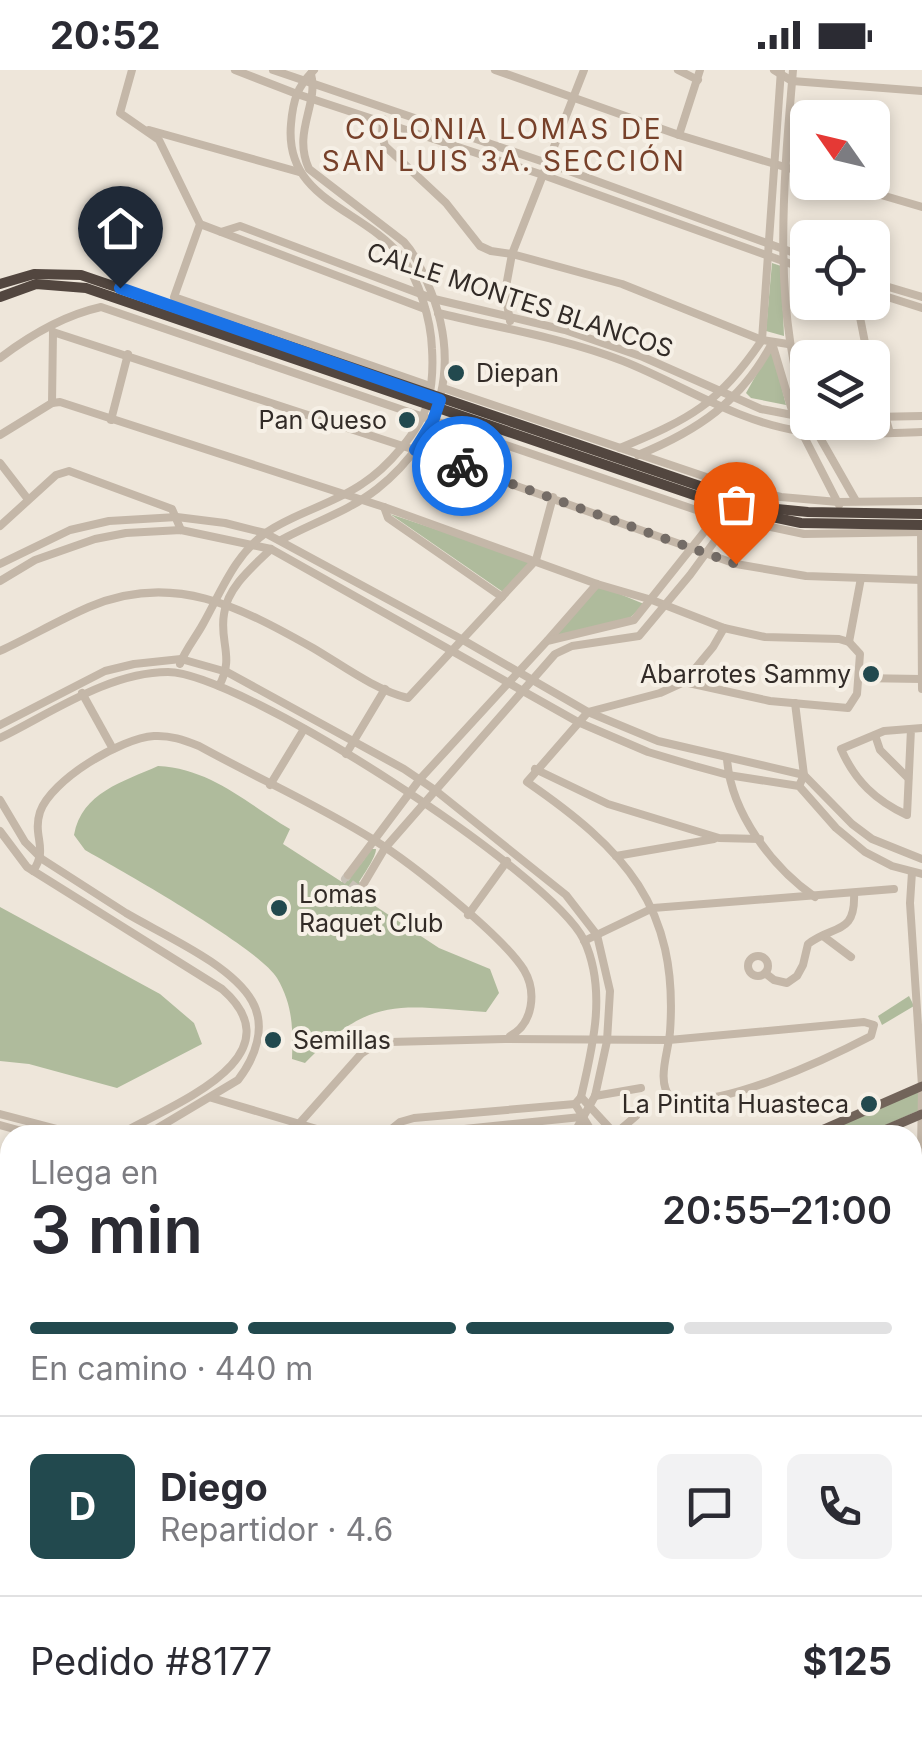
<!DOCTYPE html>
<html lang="es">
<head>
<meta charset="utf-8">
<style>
	:root { --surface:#fff; --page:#f2f2f3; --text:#2b2b33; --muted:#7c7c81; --line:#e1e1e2; --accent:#22494e }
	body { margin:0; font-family:Inter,sans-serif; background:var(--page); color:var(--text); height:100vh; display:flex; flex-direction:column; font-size:38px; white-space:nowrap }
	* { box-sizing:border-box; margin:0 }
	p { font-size:32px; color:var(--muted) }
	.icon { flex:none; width:55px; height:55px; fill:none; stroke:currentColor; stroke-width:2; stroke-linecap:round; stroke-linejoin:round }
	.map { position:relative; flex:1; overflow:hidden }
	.side { position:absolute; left:0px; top:1055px; width:922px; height:622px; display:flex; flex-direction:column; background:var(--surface); border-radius:30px 30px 0 0; box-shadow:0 5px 15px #0003 }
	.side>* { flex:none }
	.needle { width:65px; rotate:304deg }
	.fabs { position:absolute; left:790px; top:30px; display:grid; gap:20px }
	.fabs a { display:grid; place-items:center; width:100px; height:100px; border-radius:15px; background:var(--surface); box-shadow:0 5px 15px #0003; font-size:50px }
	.pin { position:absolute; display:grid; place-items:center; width:85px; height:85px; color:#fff; margin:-102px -42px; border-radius:50% 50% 50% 0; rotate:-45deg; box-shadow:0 0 10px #0007 }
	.pin .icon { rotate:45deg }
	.courier { position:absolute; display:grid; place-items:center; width:100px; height:100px; margin:-50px; border:8px solid #1a73e8; border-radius:50%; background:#fff; color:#222; box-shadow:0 2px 12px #0007 }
	.summary em { font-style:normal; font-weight:600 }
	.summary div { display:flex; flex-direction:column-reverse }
	.summary { display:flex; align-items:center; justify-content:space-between; height:170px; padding:0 30px }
	h1 { font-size:65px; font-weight:600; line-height:75px }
	.bar { display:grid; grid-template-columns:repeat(4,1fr); gap:15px 10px; align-content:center; height:120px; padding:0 30px }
	.bar i { height:12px; border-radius:8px; background:var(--line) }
	.bar .on { background:var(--accent) }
	.bar p { grid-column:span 4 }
	.line { display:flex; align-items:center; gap:25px; padding:0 30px; border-top:2px solid var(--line) }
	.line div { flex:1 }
	.round { display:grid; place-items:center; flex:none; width:105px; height:105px; border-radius:15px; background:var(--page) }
	.status { display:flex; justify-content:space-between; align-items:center; height:70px; padding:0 50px; background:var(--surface); direction:ltr }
	.status svg { height:28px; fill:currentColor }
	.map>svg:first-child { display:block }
	.green { fill:#afbb9c }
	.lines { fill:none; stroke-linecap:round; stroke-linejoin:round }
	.minor-tunnel { stroke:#c8c1b6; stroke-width:8; stroke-dasharray:8 4; stroke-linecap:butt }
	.minor { stroke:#c4b7a8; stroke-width:8 }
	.major { stroke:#72645a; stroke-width:9 }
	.highway { stroke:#52463f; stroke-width:10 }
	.done { stroke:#746c66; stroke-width:10; stroke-dasharray:0 18 }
	.route { stroke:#1a73e8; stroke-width:12 }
	.poi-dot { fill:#22494e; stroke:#f6f0e6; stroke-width:4 }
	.labels { text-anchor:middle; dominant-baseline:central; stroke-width:8; stroke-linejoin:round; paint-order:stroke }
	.street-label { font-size:25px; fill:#322b27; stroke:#f6f0e6 }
	.poi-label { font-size:25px; fill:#322b27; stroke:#f6f0e6; text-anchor:start }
	.neighbourhood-label { font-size:28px; letter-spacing:2.5px; fill:#77412a; stroke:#f6f0e6 }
</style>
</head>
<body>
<div class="status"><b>20:52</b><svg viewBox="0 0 49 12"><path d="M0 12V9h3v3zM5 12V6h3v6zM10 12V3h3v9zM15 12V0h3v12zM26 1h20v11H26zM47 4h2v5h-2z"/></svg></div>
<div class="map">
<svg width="922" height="1677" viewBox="0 0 922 1677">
	<rect width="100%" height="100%" fill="#eee6da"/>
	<g class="green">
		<polygon points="772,193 781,196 784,266 766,261"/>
		<polygon points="773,282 786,335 751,328 746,323 768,284"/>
		<polygon points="390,444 531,491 503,522"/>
		<polygon points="598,515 644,534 630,548 552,568"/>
		<path d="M158,696c54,3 88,37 132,63l-7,15 59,38c11,-13 18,-12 28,-33h6c0,8 -12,25 -17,33l4,3 -6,9 82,54 51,21 9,24 -13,19c-87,-6 -115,-17 -181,51l-13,-4c1,-30 1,-54 -15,-81 -18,-30 -155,-107 -192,-128l-11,-15c8,-43 49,-53 84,-69z"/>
		<polygon points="0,837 160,924 194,953 202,974 117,1018 29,994 0,991"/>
		<polygon points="909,926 914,936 882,955 878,946"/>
		<polygon points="922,1020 922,1039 863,1065 819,1065"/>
		<polygon points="912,1434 922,1443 922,1601 913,1601"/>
		<polygon points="0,1551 10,1562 10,1603 0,1612"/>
	</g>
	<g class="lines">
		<polyline class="minor-tunnel" points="348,805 345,809 359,820 363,815"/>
		<g class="minor">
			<polyline points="132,0 120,43 159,70 200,154 174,227 430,316"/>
			<polyline points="235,0 297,24 543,105 808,200"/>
			<polyline points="273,0 547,93 808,188"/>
			<polyline points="495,0 679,65 808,104"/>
			<polyline points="678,0 698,10"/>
			<polyline points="774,0 792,11 922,21"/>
			<path d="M793,0c-9,107 -22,243 15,344"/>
			<polyline points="383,49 382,66 385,76 446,133 480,176 491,181 512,184 622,214 762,270 788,274"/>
			<polyline points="149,60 299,102"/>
			<polyline points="679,65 700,0"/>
			<polyline points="837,112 922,137"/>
			<polyline points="200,154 425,239"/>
			<polyline points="221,162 240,156 434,229 565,260 643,287 761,339 808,348"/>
			<polyline points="872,212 922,227"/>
			<polyline points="872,222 922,238"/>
			<polyline points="857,232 868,288"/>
			<path d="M438,243c62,15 126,25 185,48 58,23 114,61 177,70 39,6 82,2 122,1"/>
			<polyline points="510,251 505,222 512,184 584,0"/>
			<polyline points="53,262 415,380 736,494 806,506 921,510"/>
			<polyline points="772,273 794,347 839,435"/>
			<path d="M0,288c29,-22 65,-43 101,-51l604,206 99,21 118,-2"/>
			<polyline points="872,301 890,363"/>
			<polyline points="443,318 727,414 781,427 838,432 922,431"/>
			<polyline points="52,333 53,262"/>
			<polyline points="872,347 922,346"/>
			<polyline points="111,350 128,284"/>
			<polyline points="811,352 856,431"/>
			<polyline points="0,365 52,333 60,332 384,437 597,514 652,530 724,558 765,567 839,569 849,572 860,584 857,624 848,638 770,631 684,612"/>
			<path d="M620,378c70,-29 99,-44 142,-108l19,-270"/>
			<path d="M638,385c59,-24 104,-54 134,-112"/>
			<polyline points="0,393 27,428"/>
			<polyline points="384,437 388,448 502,527"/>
			<polyline points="0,456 56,405 69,401 172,439 181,460"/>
			<polyline points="921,459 922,619"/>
			<path d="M281,470c31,-17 68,-29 96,-51 68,-54 85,-128 50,-207 -7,-15 -12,-28 -23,-40l-95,-73c-17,-37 10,-65 2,-95"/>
			<polyline points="0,494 70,460 109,451 177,447 225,453 265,463 463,570 588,642 658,671 804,705 852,754 872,769 922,789"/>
			<polyline points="0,511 35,490 95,469 126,463 181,460 271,479 578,652 648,682 695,696 728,705 799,716 836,758 865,782 892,796 922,804"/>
			<polyline points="548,570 597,514"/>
			<polyline points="849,572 861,508"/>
			<path d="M0,581c30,-14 59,-31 89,-44 84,-36 151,0 224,41 29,17 62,42 95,50l128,-138 17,-63"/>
			<path d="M180,594c5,-14 16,-27 23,-40 18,-32 32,-70 64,-92 30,-20 66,-28 95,-48 25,-16 58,-53 66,-82 4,-16 5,-37 4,-53 -1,-29 -13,-70 -31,-93 -39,-48 -117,-56 -110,-132 2,-24 6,-37 23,-54"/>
			<polyline points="859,608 921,609"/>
			<path d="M219,616c16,-29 0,-44 5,-72 3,-26 28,-47 47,-65"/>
			<polyline points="82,623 113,679"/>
			<polyline points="795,633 804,705 799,716"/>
			<polyline points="0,655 105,601 134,594 181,589 227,602 404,699 435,720 566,825 597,865 610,921 607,971 595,1026 573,1065"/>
			<path d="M911,659l-4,86c-31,-14 -52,-34 -66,-66l43,-18 38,-3"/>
			<polyline points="875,665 880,680 908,708"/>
			<path d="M0,668c51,-25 109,-66 168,-66 74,1 383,201 416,268 23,50 9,106 -3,157l-6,7 19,31"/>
			<polyline points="346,684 385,619"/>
			<path d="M727,689c4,54 45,108 88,138"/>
			<polyline points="535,699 608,734 719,768 760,769"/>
			<polyline points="270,715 304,659"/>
			<path d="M0,730l25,42 17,17c28,18 56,36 84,54 37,22 105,51 126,88 15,26 3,57 -14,79l-92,55"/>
			<path d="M0,761l27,36 195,122c80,70 -57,118 -103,146"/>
			<polyline points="616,786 714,769"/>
			<path d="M33,801c16,-23 -1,-34 7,-59 11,-32 81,-74 114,-76 16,-1 30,4 45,10 58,32 119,59 175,94 37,23 128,95 150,130 13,22 9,54 -14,66"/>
			<polyline points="912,802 910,833 922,1016"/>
			<polyline points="348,805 420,709 547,571 634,550 732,427"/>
			<polyline points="363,815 385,778 555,584 572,576 639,566 690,505 733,446"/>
			<polyline points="468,845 507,791"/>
			<polyline points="823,866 851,887"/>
			<polyline points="584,871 653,838 894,819"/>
			<circle cx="758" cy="896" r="10"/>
			<path d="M765,903l9,7 13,3 10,-7 6,-11 5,-21c25,-20 48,-8 46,-51"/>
			<polyline points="595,1026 641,1018"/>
			<polyline points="581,1027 616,1065"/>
			<polyline points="212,1028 337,1065"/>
			<polyline points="0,1044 80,1065"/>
			<polyline points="0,1055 36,1065"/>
			<path d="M298,1055l63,-71 12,-8 17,-4 115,-3 164,1 195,-18 10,3 -3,11c-46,24 -150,73 -200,63 -15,-18 -3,-45 -1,-67 9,-126 -46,-183 -143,-250l61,-70 72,-19 24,-11 29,-35 11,-19"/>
			<polyline points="615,1064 636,1046"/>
			<polyline points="384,1065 400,1052 414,1048 575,1034"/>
			<polyline points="406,1065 581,1047"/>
			<polyline points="0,1102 10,1096"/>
			<polyline points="0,1109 3,1123 0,1138"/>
			<polyline points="0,1146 0,1151"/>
			<polyline points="919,1213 922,1017"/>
			<polyline points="0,1255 10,1266"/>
			<polyline points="912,1300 922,1300"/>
			<polyline points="0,1348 10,1359"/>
			<polyline points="912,1426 922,1436"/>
			<polyline points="0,1629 10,1624"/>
			<polyline points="912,1632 922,1632"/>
			<polyline points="912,1640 922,1640"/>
			<polyline points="0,1647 10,1659"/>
			<polyline points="17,1668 25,1677"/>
			<polyline points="103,1668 111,1677"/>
			<polyline points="263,1668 265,1677"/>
			<polyline points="273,1668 274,1677"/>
			<polyline points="376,1668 381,1677"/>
			<polyline points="473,1668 475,1677"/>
			<polyline points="661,1668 661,1677"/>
			<polyline points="724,1668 724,1677"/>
			<polyline points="731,1668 731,1677"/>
			<polyline points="450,1677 451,1668"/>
			<polyline points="461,1677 462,1668"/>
			<polyline points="650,1677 650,1668"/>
			<polyline points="794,1677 799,1668"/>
			<polyline points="867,1677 872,1668"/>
		</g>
		<g class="major">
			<polyline points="810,1065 922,1016"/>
			<polyline points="873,1065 922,1044"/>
			<polyline points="0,1421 10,1417"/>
			<polyline points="0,1447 10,1443"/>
		</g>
		<g class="highway">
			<polyline points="0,214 34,204 81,205 732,427 777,439 808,442 922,444"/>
			<polyline points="0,227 36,214 86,218 738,440 801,453 922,455"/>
		</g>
	</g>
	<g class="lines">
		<polyline class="done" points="462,396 736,494"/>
		<polyline class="route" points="120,218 440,330 433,351 415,380 462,396"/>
	</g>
	<g class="poi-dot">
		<circle cx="456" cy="303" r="10"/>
		<circle cx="407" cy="350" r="10"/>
		<circle cx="871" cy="604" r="10"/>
		<circle cx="279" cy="838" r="10"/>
		<circle cx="273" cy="970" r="10"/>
		<circle cx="869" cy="1034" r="10"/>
	</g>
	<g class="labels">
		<g class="street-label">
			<text transform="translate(520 230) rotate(18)">CALLE MONTES BLANCOS</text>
		</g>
		<g class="poi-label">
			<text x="476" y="303">Diepan</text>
			<text x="387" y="350" text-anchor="end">Pan Queso</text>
			<text x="851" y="604" text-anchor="end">Abarrotes Sammy</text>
			<text x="299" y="824">Lomas<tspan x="299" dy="29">Raquet Club</tspan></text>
			<text x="293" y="970">Semillas</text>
			<text x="849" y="1034" text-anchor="end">La Pintita Huasteca</text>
		</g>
		<g class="neighbourhood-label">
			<text x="504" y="59">COLONIA LOMAS DE<tspan x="504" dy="32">SAN LUIS 3A. SECCIÓN</tspan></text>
		</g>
	</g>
</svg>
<div class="fabs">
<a><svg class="needle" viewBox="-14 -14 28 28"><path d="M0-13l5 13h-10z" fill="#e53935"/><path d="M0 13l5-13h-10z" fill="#7c7c81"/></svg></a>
<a><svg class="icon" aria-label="locate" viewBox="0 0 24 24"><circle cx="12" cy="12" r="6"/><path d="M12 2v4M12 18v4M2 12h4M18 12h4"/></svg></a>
<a><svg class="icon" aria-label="layers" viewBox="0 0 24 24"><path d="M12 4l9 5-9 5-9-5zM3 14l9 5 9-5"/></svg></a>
</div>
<div class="pin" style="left:736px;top:494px;background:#ea580c"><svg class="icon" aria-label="bag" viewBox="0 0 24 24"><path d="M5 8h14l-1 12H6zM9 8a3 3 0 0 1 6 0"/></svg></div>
<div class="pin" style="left:120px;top:218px;background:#1f2937"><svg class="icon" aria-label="home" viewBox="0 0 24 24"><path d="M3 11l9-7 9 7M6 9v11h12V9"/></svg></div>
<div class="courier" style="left:462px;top:396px"><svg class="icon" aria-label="bike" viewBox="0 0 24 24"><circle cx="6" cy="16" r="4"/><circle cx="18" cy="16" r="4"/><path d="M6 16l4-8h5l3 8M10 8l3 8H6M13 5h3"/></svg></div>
<section class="side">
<div class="summary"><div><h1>3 min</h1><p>Llega en</p></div><em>20:55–21:00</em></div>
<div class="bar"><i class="on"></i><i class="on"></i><i class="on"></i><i></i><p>En camino · 440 m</p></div>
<div class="line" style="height:180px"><b class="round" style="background:var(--accent);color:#fff">D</b><div><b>Diego</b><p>Repartidor · 4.6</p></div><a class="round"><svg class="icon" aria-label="chat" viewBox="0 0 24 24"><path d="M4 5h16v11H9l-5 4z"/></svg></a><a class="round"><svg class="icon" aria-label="phone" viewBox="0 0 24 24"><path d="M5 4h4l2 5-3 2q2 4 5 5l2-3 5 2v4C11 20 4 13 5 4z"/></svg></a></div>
<div class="line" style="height:130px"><div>Pedido #8177</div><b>$125</b></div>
</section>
</div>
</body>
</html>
